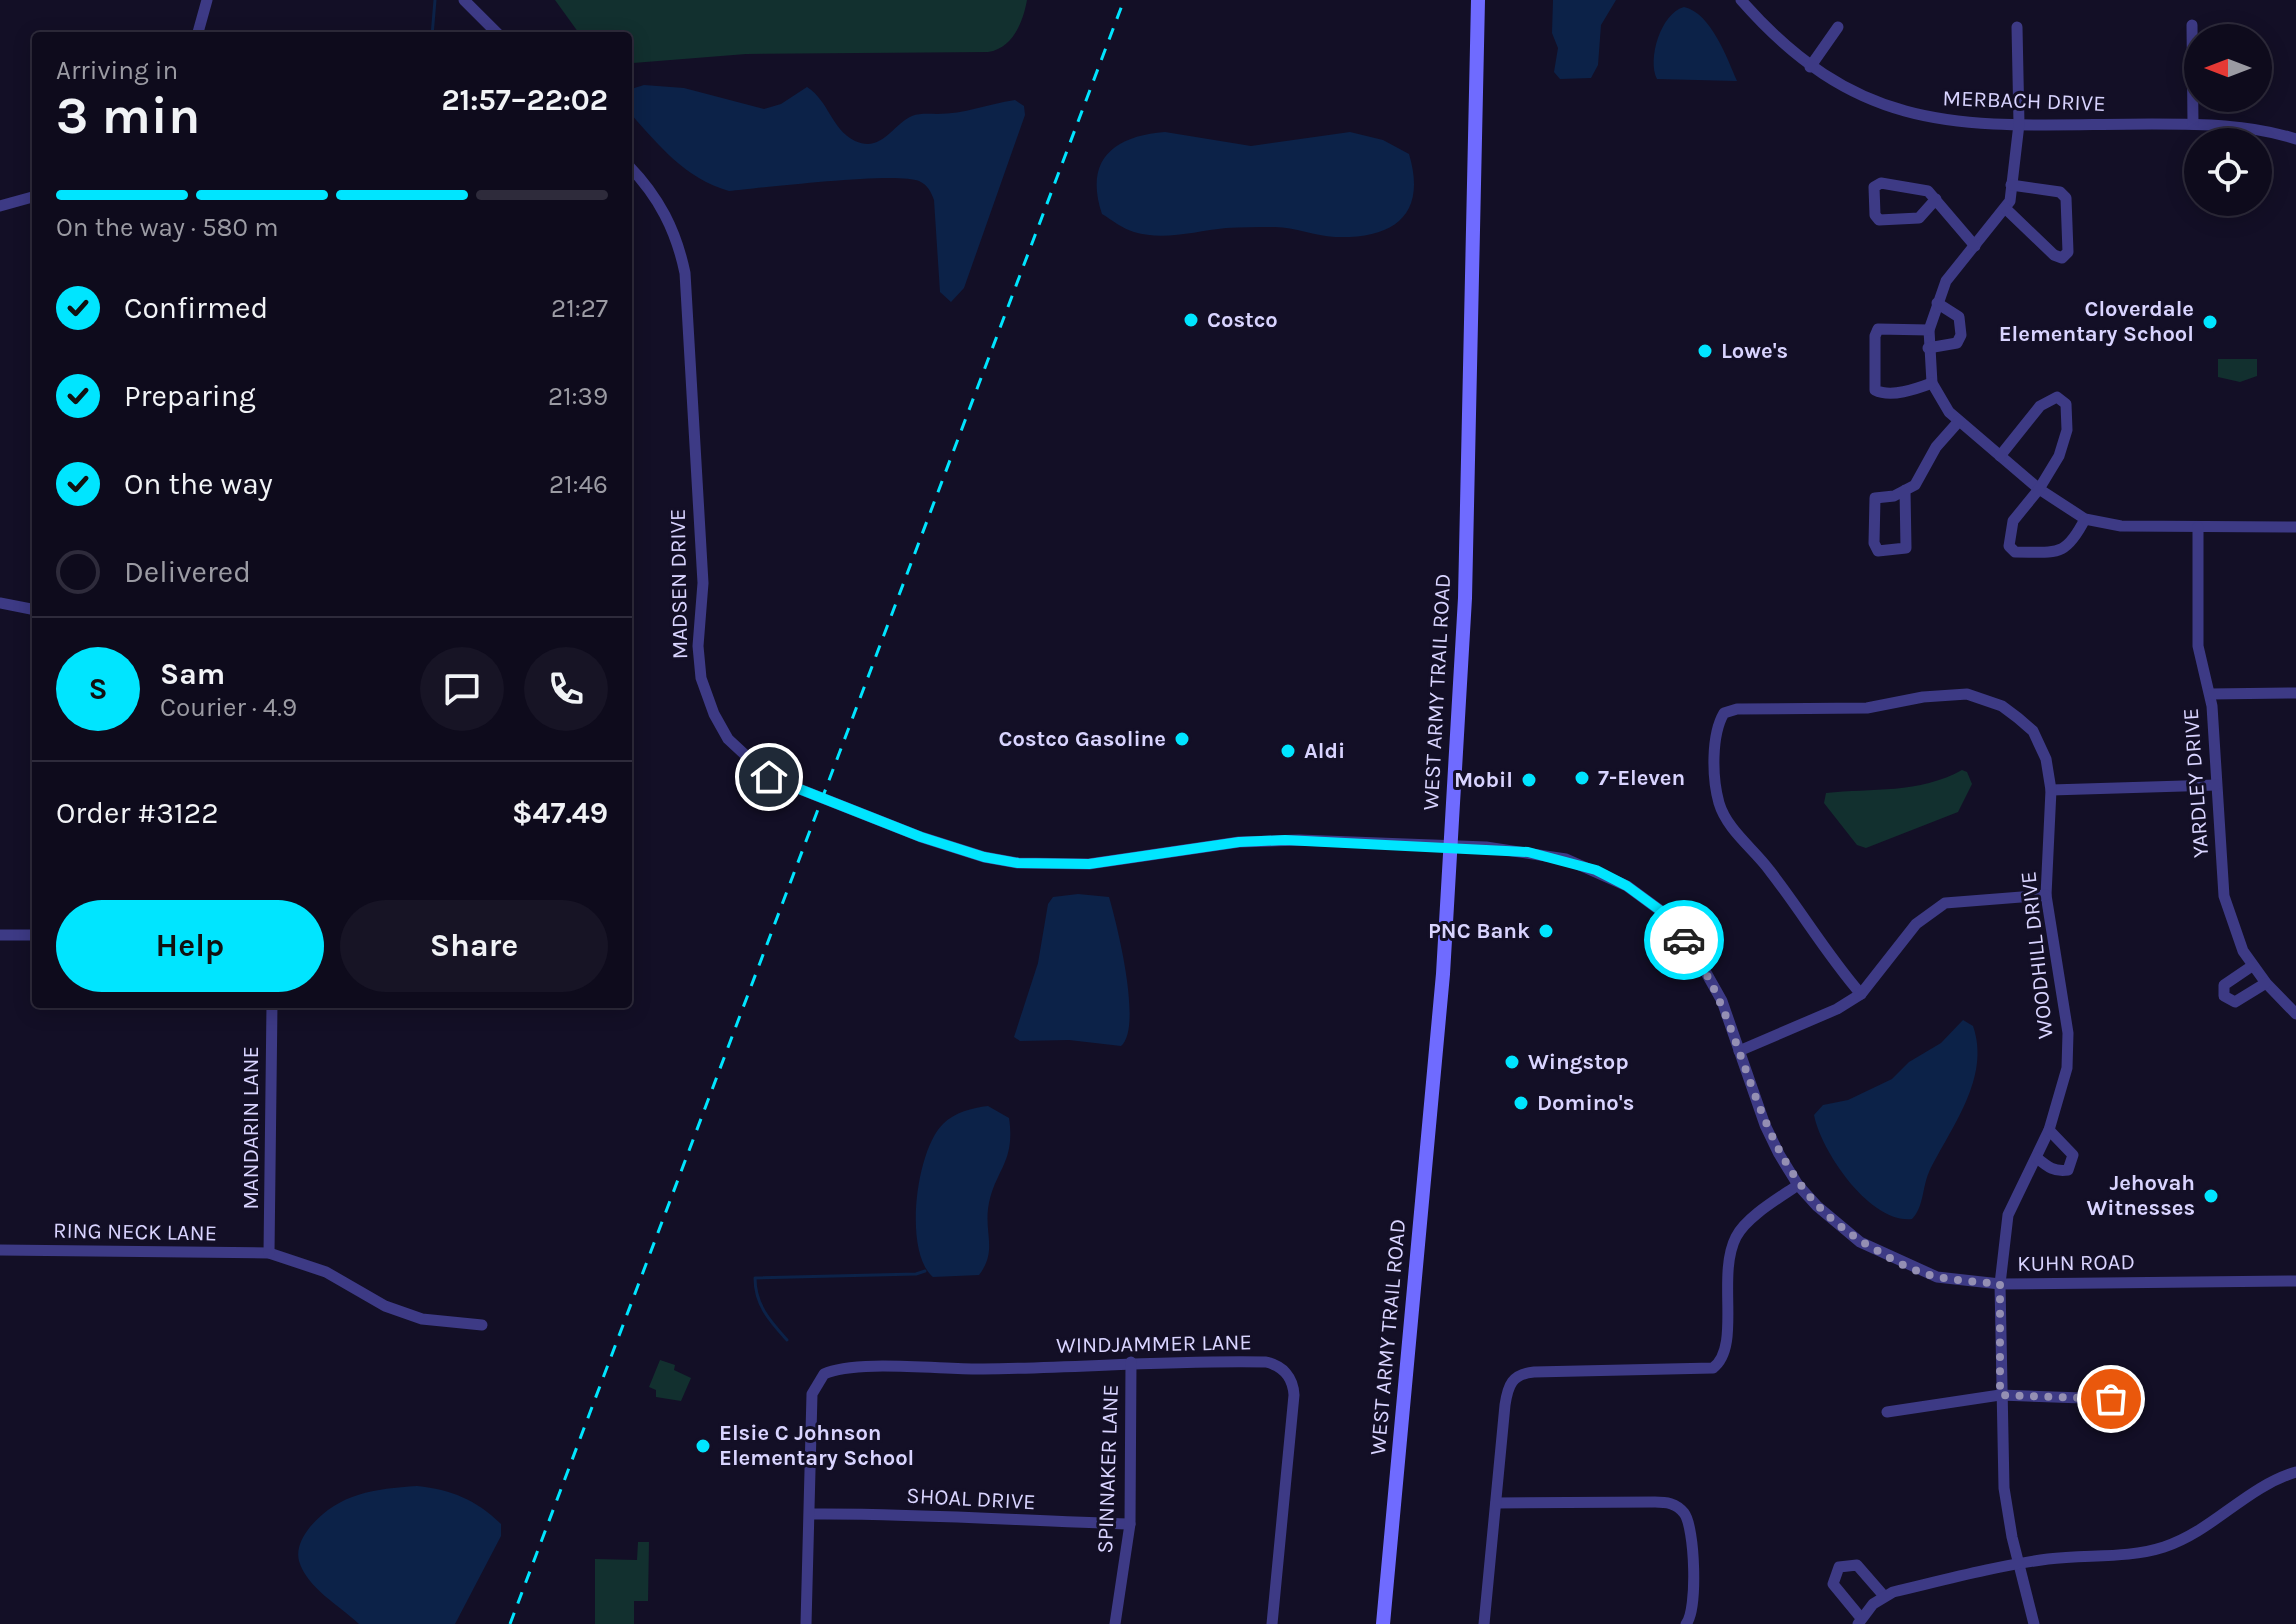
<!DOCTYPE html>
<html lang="en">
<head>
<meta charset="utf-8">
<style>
	:root { --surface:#0e0b1c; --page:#171425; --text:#f1f3f6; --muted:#9b9ba3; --line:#2e2b3b; --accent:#00e5ff }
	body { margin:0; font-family:Karla,sans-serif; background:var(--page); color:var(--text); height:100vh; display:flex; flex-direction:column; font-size:30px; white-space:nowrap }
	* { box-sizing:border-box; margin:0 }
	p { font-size:26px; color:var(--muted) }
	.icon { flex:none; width:44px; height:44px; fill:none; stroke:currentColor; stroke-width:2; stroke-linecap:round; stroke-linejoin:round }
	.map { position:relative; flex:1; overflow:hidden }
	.drawer { position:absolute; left:32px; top:32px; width:600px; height:976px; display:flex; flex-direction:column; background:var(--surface); border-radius:8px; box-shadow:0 4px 20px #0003,0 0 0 2px var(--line) }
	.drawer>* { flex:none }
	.needle { width:52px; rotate:270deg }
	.controls { position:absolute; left:2184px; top:24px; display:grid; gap:16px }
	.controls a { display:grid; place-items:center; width:88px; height:88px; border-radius:50%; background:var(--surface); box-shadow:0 4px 20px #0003,0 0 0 2px var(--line); font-size:40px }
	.pin { position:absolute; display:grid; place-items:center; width:68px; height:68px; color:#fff; margin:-34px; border:4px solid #fff; border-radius:50%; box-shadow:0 2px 8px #0007 }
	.courier { position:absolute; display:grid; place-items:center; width:80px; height:80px; margin:-40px; border:6px solid #00e5ff; border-radius:50%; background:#fff; color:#222; box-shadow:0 2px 10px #0007 }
	.head em { font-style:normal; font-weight:700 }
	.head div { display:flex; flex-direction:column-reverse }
	.head { display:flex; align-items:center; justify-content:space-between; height:136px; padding:0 24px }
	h1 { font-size:52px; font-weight:700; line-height:60px }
	.bar { display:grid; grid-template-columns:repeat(4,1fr); gap:12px 8px; align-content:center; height:96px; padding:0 24px }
	.bar i { height:10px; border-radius:6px; background:var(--line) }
	.bar .selected { background:var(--accent) }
	.bar p { grid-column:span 4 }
	.line { display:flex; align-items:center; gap:20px; padding:0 24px; border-top:2px solid var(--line) }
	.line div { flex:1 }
	.round { display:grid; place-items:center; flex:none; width:84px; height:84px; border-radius:42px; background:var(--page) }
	ol { padding:0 24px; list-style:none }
	li { display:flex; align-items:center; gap:24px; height:88px }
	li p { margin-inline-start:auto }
	li .icon { padding:8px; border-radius:50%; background:var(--accent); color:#111; stroke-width:4 }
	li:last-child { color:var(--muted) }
	li i { width:44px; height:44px; border:4px solid var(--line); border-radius:50% }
	.button { display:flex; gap:16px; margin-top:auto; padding:16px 24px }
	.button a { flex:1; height:92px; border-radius:48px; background:var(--accent); color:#111; font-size:32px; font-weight:700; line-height:92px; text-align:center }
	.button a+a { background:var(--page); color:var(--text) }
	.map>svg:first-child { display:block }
	.green { fill:#12302f }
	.water { fill:#0c2248 }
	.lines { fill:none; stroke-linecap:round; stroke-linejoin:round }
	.stream { stroke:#0c2248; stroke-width:3 }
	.minor { stroke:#3d3a85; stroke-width:11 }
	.secondary { stroke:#6f6bff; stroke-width:14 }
	.rail { stroke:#00e5ff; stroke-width:3; stroke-dasharray:12 10; stroke-linecap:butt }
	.done { stroke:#948fb3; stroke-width:8; stroke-dasharray:0 14.4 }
	.route { stroke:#00e5ff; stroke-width:10 }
	.poi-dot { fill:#00e5ff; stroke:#130f26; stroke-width:3 }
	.labels { text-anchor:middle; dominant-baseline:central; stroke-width:6; stroke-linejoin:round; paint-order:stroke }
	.street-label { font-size:22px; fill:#d9d4ff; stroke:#130f26 }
	.poi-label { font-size:22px; font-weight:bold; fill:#d9d4ff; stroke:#130f26; text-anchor:start }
</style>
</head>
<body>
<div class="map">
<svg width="2296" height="1624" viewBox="0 0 2296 1624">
	<rect width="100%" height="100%" fill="#130f26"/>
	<g class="green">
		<path d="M555,0h472c-4,22 -14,48 -39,52l-242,2 -113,9 -5,-2v-25h-47z"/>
		<polygon points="2218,359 2257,359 2257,376 2240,382 2218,377"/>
		<path d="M1962,770l5,2 5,12 -14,28 -92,36 -9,-3 -33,-42 2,-10c46,-5 93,1 136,-23z"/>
		<polygon points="660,1360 675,1365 674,1370 691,1378 681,1401 656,1397 656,1390 649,1387"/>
		<polygon points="638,1542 649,1542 648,1601 634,1601 634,1624 595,1624 595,1559 637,1560"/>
	</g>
	<g class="water">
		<polygon points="1553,0 1616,0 1601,25 1598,65 1591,78 1560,79 1554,72 1558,48 1552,33"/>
		<path d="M1684,7c27,6 43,51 53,74l-80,-2c-10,-20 4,-66 27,-72z"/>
		<path d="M644,85l40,3 80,21 17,-5 26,-17c22,14 24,42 48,54 27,12 37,-16 57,-25 8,-3 17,-2 25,-2 28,0 50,-10 78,-14l9,6 1,9 -61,173 -13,14 -11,-10 -6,-92c-3,-8 -6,-15 -15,-19 -22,-10 -158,7 -190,10 -45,-13 -70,-46 -101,-80v-21z"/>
		<path d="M1165,132l86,14 99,-14 33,8 26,14c18,60 -14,85 -74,83 -20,-1 -40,-10 -60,-10 -16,0 -33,0 -49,1 -30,3 -62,13 -92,4 -11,-3 -22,-12 -32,-18 -18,-54 11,-78 63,-82z"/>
		<path d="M1078,894l31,3c8,27 34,131 12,149l-52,-6 -49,1 -6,-4 24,-74 10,-59 5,-7z"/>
		<path d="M1963,1020l10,6c18,52 -22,101 -44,146 -7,16 -5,35 -17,47 -42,5 -91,-68 -98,-104l9,-10 25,-5 44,-21 17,-17 32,-19z"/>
		<path d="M988,1106l21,12c7,46 -16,53 -21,91 -3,26 9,43 -9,66l-46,2c-30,-25 -17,-127 10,-153 12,-12 29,-16 45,-18z"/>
		<path d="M417,1486c35,4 58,13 84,38v12l-46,88h-96c-19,-18 -52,-36 -60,-63 -3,-12 3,-24 11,-34 29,-34 64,-38 107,-41z"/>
	</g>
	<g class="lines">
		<g class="stream">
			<polyline points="432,36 435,0"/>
			<path d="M787,1340c-17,-19 -32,-35 -32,-62l161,-4 9,-3"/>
		</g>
		<g class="minor">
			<polyline points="464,0 500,36"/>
			<path d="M1741,0c127,145 235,124 411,124 49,0 97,0 144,15"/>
			<polyline points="2192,25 2193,124"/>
			<polyline points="2017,27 2019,124 2010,201 1946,281 1929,330 1932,383 1949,412 2039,489 2085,519 2121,526 2296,527"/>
			<polyline points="197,36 207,0"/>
			<polyline points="1810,67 1838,27"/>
			<path d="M628,165c31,32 48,65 57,108l18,310 -5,63 3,32 13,36 14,25 41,38 152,60 63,20 34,6 71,1 150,-22 60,-2 187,7 80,12 61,27 34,25 34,42 27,48 43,124 14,29 19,31 19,21 43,36 77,35 63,7 296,-3"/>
			<polyline points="1936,199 1919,218 1879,220 1875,215 1874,187 1881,183 1928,191 1975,246"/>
			<polyline points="0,206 36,196"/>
			<polyline points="2005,208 2054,255 2062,258 2068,252 2066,198 2060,192 2011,185"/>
			<path d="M1929,330l-51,-1 -3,7v54c16,8 41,-1 57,-7"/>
			<polyline points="1928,348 1957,343 1961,335 1959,317 1937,303"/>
			<path d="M2000,456l40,-50 17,-9 9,7 1,26 -8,26 -20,33 -26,32 -4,25 6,6c42,0 50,6 70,-33"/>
			<polyline points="1905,490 1906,548 1878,551 1874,543 1875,498 1894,496 1915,485 1936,447 1959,421"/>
			<polyline points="2198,527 2198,646 2212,706 2224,896 2243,951 2266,983 2296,1014"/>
			<polyline points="0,603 36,610"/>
			<polyline points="2210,694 2296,693"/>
			<polyline points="2051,790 2216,785"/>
			<polyline points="0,935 36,935"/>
			<polyline points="2252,966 2224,985 2224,996 2235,1002 2266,983"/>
			<path d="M1861,994c-34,-39 -59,-82 -91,-123 -16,-22 -43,-41 -51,-68 -7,-25 -8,-68 5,-90l13,-4 130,-1 56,-11 44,-3 35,12 16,12 15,13 13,28 5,31 -5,105 22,138 -1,35 -18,62 -41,85 -8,69 4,204 8,49 22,87"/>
			<polyline points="1739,1051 1837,1009 1861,994 1916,924 1945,903 2046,895"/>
			<path d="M2037,1158c11,9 17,14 31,12l5,-15 -24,-25"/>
			<polyline points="0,1250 269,1253 326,1272 385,1306 422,1319 482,1325"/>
			<polyline points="269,1253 272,1004"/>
			<polyline points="1887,1412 2000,1395 2111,1399"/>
			<path d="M1496,1503l159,-1c11,0 21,1 29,11 11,14 14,97 2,111"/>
			<path d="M811,1514c107,-1 212,7 319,10"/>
			<polyline points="1861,1618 1833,1584 1839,1567 1857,1565 1884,1596"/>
			<path d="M806,1624l6,-230 12,-20c31,-15 121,-4 159,-5 94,-1 188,-9 283,-7 17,4 27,15 28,33l-22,229"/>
			<polyline points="1115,1624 1130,1524 1131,1362"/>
			<path d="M1484,1624l21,-219c3,-20 7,-31 29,-33l179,-4c29,-22 3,-92 23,-131 10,-20 43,-39 62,-52"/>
			<path d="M1858,1624l15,-20 20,-12c51,-12 103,-26 155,-33 39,-5 79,0 116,-12 49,-16 82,-60 132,-75"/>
		</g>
		<polyline class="secondary" points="1383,1624 1443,974 1465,598 1478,0"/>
		<polyline class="rail" points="510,1624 1124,0"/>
	</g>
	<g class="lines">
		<path class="done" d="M1684,940c32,41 46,87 64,136 28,78 55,134 130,175 18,11 41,23 61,26 20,4 41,5 61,7v111l111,4"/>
		<polyline class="route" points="769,777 921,837 984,857 1018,863 1089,864 1239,842 1285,840 1528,852 1596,870 1627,886 1661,911 1684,940"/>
	</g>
	<g class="poi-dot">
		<circle cx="1191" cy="320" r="8"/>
		<circle cx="2210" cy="322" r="8"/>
		<circle cx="1705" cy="351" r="8"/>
		<circle cx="1182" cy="739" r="8"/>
		<circle cx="1288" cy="751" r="8"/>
		<circle cx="1582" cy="778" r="8"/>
		<circle cx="1529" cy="780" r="8"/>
		<circle cx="1546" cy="931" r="8"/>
		<circle cx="1512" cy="1062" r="8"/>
		<circle cx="1521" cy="1103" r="8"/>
		<circle cx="2211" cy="1196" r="8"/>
		<circle cx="703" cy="1446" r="8"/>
	</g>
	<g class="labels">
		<g class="street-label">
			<text transform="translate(2024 101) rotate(2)">MERBACH DRIVE</text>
			<text transform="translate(679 584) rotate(-91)">MADSEN DRIVE</text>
			<text transform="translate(1437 692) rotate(-87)">WEST ARMY TRAIL ROAD</text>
			<text transform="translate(2196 783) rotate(-94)">YARDLEY DRIVE</text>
			<text transform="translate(2037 955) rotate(-96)">WOODHILL DRIVE</text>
			<text transform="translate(251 1128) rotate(-90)">MANDARIN LANE</text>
			<text transform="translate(135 1232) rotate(1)">RING NECK LANE</text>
			<text transform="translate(2076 1263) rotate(-1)">KUHN ROAD</text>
			<text transform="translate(1388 1337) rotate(-85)">WEST ARMY TRAIL ROAD</text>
			<text transform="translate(1154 1344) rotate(-1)">WINDJAMMER LANE</text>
			<text transform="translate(1108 1469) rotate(-88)">SPINNAKER LANE</text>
			<text transform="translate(971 1499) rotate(3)">SHOAL DRIVE</text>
		</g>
		<g class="poi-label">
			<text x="2194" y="309" text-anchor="end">Cloverdale<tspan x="2194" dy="25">Elementary School</tspan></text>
			<text x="1207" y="320">Costco</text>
			<text x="1721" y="351">Lowe's</text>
			<text x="1166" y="739" text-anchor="end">Costco Gasoline</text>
			<text x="1304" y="751">Aldi</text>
			<text x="1598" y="778">7-Eleven</text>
			<text x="1513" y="780" text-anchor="end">Mobil</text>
			<text x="1530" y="931" text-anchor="end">PNC Bank</text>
			<text x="1528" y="1062">Wingstop</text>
			<text x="1537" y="1103">Domino's</text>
			<text x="2195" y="1183" text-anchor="end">Jehovah<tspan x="2195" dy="25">Witnesses</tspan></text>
			<text x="719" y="1433">Elsie C Johnson<tspan x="719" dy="25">Elementary School</tspan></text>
		</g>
	</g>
</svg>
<div class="controls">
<a><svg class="needle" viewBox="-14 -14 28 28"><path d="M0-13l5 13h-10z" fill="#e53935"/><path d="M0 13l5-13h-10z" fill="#9b9ba3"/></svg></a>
<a><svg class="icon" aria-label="locate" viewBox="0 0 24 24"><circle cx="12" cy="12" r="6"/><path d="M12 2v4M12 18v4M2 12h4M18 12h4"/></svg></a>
</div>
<div class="pin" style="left:2111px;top:1399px;background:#ea580c"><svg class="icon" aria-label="bag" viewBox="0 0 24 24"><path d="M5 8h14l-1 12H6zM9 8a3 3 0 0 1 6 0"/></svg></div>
<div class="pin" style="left:769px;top:777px;background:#1f2937"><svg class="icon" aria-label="home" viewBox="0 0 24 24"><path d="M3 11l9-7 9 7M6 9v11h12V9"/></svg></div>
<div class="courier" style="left:1684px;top:940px"><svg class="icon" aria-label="car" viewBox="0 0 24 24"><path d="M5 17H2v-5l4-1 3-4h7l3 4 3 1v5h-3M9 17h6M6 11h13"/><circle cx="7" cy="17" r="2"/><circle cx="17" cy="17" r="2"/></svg></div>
<section class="drawer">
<div class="head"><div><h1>3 min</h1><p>Arriving in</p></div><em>21:57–22:02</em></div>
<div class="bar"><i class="selected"></i><i class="selected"></i><i class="selected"></i><i></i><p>On the way · 580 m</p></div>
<ol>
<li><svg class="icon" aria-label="check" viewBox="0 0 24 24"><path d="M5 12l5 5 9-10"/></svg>Confirmed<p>21:27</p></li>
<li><svg class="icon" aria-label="check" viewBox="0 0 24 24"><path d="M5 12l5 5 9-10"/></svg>Preparing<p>21:39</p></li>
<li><svg class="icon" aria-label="check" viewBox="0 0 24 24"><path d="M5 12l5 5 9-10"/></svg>On the way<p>21:46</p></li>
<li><i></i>Delivered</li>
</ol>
<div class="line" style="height:144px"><b class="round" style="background:var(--accent);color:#111">S</b><div><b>Sam</b><p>Courier · 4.9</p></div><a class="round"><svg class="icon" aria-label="chat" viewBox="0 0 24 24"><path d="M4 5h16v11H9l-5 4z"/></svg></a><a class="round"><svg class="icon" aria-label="phone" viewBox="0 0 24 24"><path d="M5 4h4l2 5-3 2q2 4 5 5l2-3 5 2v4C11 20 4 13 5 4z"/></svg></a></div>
<div class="line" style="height:104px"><div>Order #3122</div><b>$47.49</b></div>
<div class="button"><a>Help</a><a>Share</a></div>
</section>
</div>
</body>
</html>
